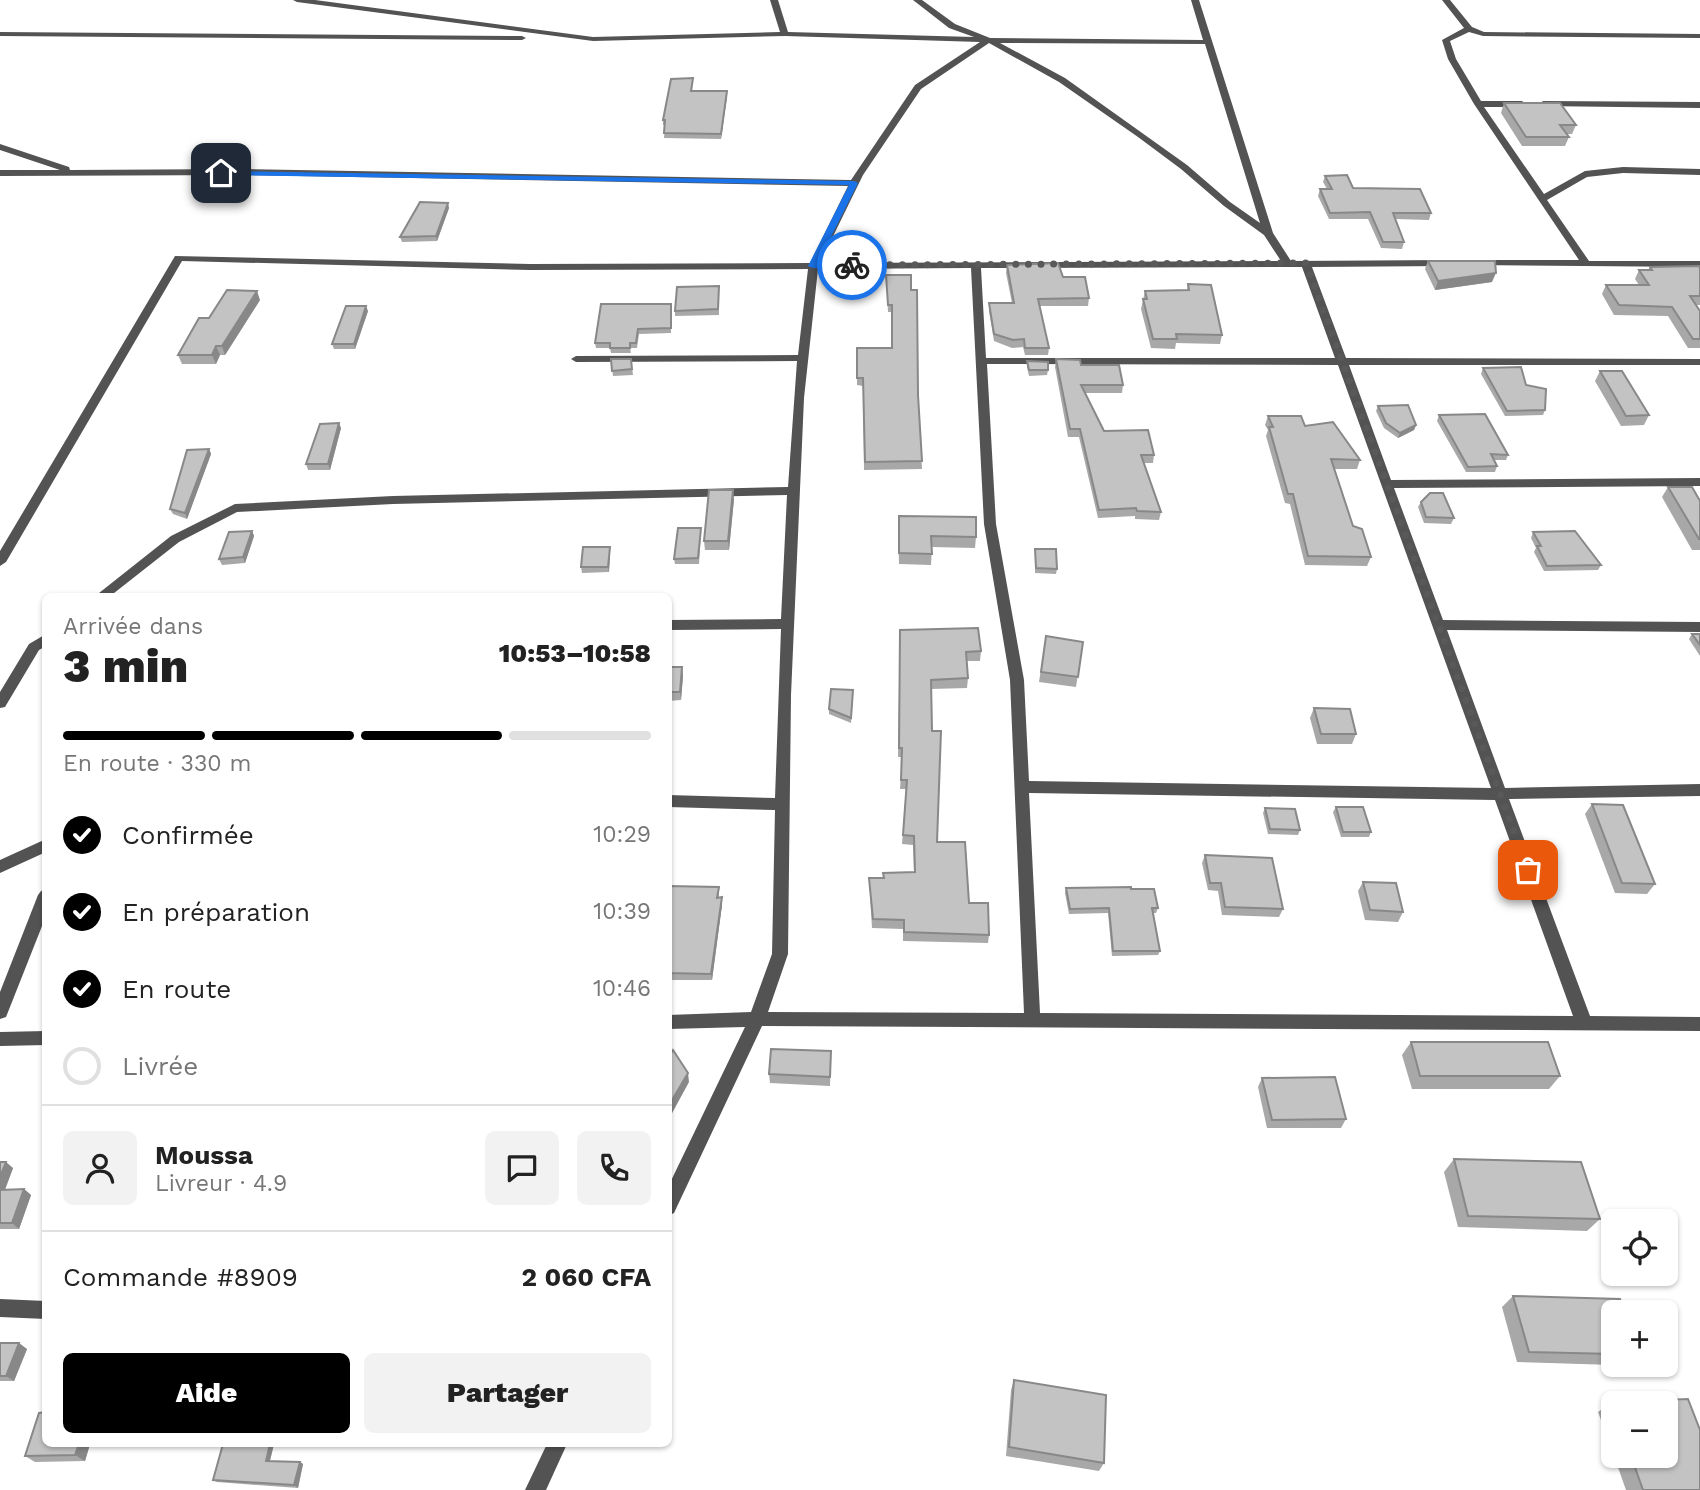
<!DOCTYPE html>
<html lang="fr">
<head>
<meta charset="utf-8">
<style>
	:root { --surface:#fff; --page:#f2f2f2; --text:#222; --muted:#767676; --line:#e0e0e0; --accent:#000 }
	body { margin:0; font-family:"Work Sans",sans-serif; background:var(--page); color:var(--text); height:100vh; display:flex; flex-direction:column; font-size:26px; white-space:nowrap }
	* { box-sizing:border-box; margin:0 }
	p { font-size:23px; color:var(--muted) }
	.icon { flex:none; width:38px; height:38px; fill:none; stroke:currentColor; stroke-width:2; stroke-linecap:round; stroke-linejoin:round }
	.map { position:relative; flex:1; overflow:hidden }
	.drawer { position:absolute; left:42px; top:593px; width:630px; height:854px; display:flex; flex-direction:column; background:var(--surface); border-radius:10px; box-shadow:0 2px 5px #0004 }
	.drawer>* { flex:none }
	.controls { position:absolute; left:1601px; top:1209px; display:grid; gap:14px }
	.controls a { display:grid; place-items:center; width:77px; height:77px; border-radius:10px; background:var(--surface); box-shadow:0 2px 5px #0004; font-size:35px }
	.pin { position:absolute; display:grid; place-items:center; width:60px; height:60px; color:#fff; margin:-30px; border-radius:14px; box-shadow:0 4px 10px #0006 }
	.courier { position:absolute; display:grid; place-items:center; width:70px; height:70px; margin:-35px; border:5px solid #1a73e8; border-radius:50%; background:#fff; color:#222; box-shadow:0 2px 9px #0007 }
	.overview em { font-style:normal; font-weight:800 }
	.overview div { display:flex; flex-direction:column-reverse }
	.overview { display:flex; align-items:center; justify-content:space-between; height:119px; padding:0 21px }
	h1 { font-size:46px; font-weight:800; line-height:52px }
	.bar { display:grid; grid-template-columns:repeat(4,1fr); gap:10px 7px; align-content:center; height:84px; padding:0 21px }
	.bar i { height:9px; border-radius:5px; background:var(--line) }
	.bar .current { background:var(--accent) }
	.bar p { grid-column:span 4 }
	.line { display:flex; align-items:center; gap:18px; padding:0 21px; border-top:2px solid var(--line) }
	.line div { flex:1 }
	.round { display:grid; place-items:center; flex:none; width:74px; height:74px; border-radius:10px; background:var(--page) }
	ol { padding:0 21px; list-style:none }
	li { display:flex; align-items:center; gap:21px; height:77px }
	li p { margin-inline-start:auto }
	li .icon { padding:7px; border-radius:50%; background:var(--accent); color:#fff; stroke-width:4 }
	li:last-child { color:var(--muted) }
	li i { width:38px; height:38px; border:4px solid var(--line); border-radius:50% }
	.button { display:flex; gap:14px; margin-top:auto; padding:14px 21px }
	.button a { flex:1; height:80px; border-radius:10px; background:var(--accent); color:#fff; font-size:28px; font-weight:800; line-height:80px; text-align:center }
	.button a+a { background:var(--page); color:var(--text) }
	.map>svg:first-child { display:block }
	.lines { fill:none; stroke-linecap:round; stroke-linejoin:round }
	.street { fill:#535353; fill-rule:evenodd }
	.wall { fill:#a8a8a8 }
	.shaded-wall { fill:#888 }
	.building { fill:#c3c3c3; stroke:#888; stroke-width:2 }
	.route { fill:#1a73e8 }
	.done { stroke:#595959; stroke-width:7; stroke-dasharray:0 12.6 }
</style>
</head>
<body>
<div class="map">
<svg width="1700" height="1490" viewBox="0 0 1700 1490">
	<rect width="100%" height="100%" fill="#fff"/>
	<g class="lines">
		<g class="street">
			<path d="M293,0h22l278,37 187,-5 -10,-32h8l10,32 186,5 -25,-9 -36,-28h9l33,24 35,14 213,2 -12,-40h8l74,233 18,28 156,-1 5,3 -5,3 -135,1 34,91 354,1v6h-351l42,115 309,-2v8l-306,2 49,132 257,2v10l-253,-2 58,158 195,-4v12l-191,3 81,217 110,1v14l-938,-5 -88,187 -6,3v-29l77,-160 -77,2v-14l83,-3 21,-58 3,-144 -107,-3v-12l107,3 6,-169 -113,1v-10l113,-1 6,-124 -394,9 -156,8 -58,30 -70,55h-15l77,-61 64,-32 158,-8 395,-9 9,-126 -221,1 -5,-3 5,-3 222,-1 10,-86 -278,1 -348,-9 -176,301 -6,4v-15l175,-295 355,8 280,-1 38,-77 -603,-11 -245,1v-6h60l-60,-20v-6l69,23 1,3 175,-1 606,11 64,-95 65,-43 -195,-6 -192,5 -296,-39zM989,43l70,39 79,55 43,32 43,37 40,29 17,26 -461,2 43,-88 58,-86zM1000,43l205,1 55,179 -30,-21 -43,-37 -122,-87zM1302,267l33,91h-349l-5,-90zM971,268l13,256 26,156 14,333 -256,-1 20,-58 3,-259 13,-297 14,-129zM987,364l351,1 153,423 -462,-7 -5,-101 -28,-156zM1029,793l466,7 78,216 -533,-3z"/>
			<polygon points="1442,0 1450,0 1472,27 1484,32 1700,34 1700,38 1483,36 1469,32 1450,41 1456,59 1481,101 1522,101 1526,104 1522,107 1484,107 1544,194 1585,171 1623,167 1700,169 1700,175 1623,173 1587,177 1547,200 1589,261 1700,261 1700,267 1473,265 1473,261 1477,260 1579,260 1474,104 1448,59 1442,40 1464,28"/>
			<polygon points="0,32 522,36 526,38 522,40 0,36"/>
			<polygon points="1543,101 1700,102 1700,108 1540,106 1539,104"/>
			<polygon points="46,634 46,646 39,650 5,707 0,708 0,692 29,644"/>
			<polygon points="46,839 46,852 0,873 0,860"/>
			<polygon points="46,889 46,916 8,1012 6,1017 0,1019 0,992 38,895 41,891"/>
			<polygon points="46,1031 46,1045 0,1046 0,1032"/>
			<polygon points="0,1299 46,1301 46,1319 0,1317"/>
			<polygon points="547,1444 567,1444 546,1490 525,1490"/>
		</g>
	</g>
	<g class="wall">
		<polygon points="693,78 692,91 727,91 727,96 721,139 664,138 665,125 663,125 663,120"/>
		<polygon points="1504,103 1576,125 1572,134 1567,134 1569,137 1565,146 1522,146 1501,113"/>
		<polygon points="1325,176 1353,188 1431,213 1429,220 1395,219 1404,242 1402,249 1381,248 1368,219 1329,219 1318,196 1320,189 1327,189 1323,182"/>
		<polygon points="449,208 437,241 402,242 400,237"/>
		<polygon points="1428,261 1492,282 1435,290 1425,269"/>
		<polygon points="1007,265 1063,277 1089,298 1088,306 1040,306 1049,348 1048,355 1025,355 1023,347 1012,348 994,341 989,311 989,303 1012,303 1006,273"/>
		<polygon points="1650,267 1700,268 1700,305 1696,305 1700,311 1700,348 1688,348 1668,316 1614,315 1602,294 1606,285 1639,285 1635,279 1639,270 1648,270"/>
		<polygon points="886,275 918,395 922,469 864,470 863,386 857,385 857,348 892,348 891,312 888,312"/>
		<polygon points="1188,284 1222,335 1220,344 1176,343 1175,349 1151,348 1141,309 1145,291 1187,290"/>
		<polygon points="719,292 719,315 675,316 675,311"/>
		<polygon points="260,300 225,355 220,355 216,364 182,364 178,355 209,318"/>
		<polygon points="671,310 671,333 639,334 637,348 630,348 631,353 611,353 610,348 596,348 595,343"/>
		<polygon points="368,311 355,349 334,349 332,344"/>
		<polygon points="611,359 631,359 633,375 613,376"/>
		<polygon points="1056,359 1081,365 1123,385 1122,393 1085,393 1104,431 1154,455 1153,463 1144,463 1161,512 1159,520 1135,519 1135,516 1098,518 1079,437 1068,437 1055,367"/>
		<polygon points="1027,361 1048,370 1047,375 1029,376 1027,367"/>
		<polygon points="1483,368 1526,385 1545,410 1543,415 1505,416 1481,374"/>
		<polygon points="1600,371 1649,415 1644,425 1621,426 1595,381"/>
		<polygon points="1378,406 1416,425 1414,430 1398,438 1384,428 1376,411"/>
		<polygon points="1439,415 1508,455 1506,460 1494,460 1497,466 1495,472 1466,472 1437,421"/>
		<polygon points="1268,416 1305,426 1360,460 1357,469 1334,469 1353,526 1371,557 1367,566 1305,565 1290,504 1285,503 1266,436 1268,430 1265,425"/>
		<polygon points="341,428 330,470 308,470 306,464"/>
		<polygon points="209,449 211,454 187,519 173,514 170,509"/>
		<polygon points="1668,487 1700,501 1700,550 1692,550 1662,497"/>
		<polygon points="734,499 729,550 705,550 704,541"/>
		<polygon points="1421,502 1454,518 1451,524 1424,523 1418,507"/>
		<polygon points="898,526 976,537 975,548 932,547 931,565 899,564"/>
		<polygon points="252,531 254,536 245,563 222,565 219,559"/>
		<polygon points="1533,532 1601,565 1598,570 1544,571 1534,552 1536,548 1531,538"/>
		<polygon points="701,534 699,564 675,564 674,559"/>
		<polygon points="1035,549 1057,569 1056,574 1035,573"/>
		<polygon points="610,552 609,572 582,573 581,567"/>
		<polygon points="900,630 981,651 980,661 967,661 968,678 967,688 931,689 932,731 937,842 969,903 989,935 988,943 903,941 903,929 872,928 869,878 883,878 883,873 914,872 913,845 902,844 906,789 900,789 902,757 898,757"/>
		<polygon points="1692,634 1700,634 1700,656 1689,639"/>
		<polygon points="1046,636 1083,642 1076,687 1039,682"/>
		<polygon points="668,667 682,667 683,676 681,700 668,701"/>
		<polygon points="853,690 851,723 829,714 829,709"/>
		<polygon points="1314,708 1356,734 1352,744 1317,744 1310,718"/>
		<polygon points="1592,804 1655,884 1647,894 1615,893 1585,814"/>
		<polygon points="1336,807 1371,832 1369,837 1341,837 1333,812"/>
		<polygon points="1265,808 1300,830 1298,835 1268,834 1263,813"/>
		<polygon points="1205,855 1283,909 1279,917 1222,915 1218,891 1208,890 1202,863"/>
		<polygon points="1363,882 1403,912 1398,922 1365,920 1358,891"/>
		<polygon points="668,886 719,887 719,897 722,905 712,980 668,980"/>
		<polygon points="1066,888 1131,889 1158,908 1156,913 1153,913 1160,951 1158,955 1112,956 1108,913 1069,914 1065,893"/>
		<polygon points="1411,1042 1560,1076 1549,1089 1412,1089 1402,1055"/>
		<polygon points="831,1051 830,1086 770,1083 769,1074"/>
		<polygon points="1262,1078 1346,1119 1341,1128 1267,1128 1258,1087"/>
		<polygon points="1454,1159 1600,1219 1587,1231 1458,1227 1444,1172"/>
		<polygon points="0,1162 13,1168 5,1190 24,1189 31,1195 19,1229 0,1229"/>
		<polygon points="1513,1296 1614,1312 1614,1365 1517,1362 1502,1307"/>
		<polygon points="0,1343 27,1349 14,1381 0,1381"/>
		<polygon points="1014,1380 1104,1463 1099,1471 1006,1456 1011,1390"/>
		<polygon points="1688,1399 1700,1430 1700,1490 1626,1490 1614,1456 1666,1456 1666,1404 1614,1404 1614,1455 1598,1412 1612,1402"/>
		<polygon points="46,1444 90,1444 85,1461 35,1462 25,1456"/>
		<polygon points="223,1444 274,1444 270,1461 300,1462 303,1464 298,1488 217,1482 213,1480"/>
	</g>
	<g class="shaded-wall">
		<polygon points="727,91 727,96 721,139 721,134"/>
		<polygon points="448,203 449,208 437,241 436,236"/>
		<polygon points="1496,273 1492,282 1435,290 1438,281"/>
		<polygon points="257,291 260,300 225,355 222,346"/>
		<polygon points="366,306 368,311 355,349 354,344"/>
		<polygon points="216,346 220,355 216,364 212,355"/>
		<polygon points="339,423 341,428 330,470 328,464"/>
		<polygon points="1416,425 1414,430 1398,438 1400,433"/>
		<polygon points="209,449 211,454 187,519 185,513"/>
		<polygon points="733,490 734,499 729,550 728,541"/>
		<polygon points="252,531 254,536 245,563 243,557"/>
		<polygon points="610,547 610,552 609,572 608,567"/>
		<polygon points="682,667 683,676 681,700 680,692"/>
		<polygon points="722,897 722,905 712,980 711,974"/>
		<polygon points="688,1073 689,1082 670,1117 668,1107"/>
		<polygon points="6,1162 13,1168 2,1197 0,1194 0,1177"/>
		<polygon points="24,1189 31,1195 19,1229 12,1223"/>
		<polygon points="19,1343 27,1349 14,1381 6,1376"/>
		<polygon points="79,1444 90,1444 85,1461 75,1455"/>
		<polygon points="270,1444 274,1444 269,1464 266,1461"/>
		<polygon points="300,1462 303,1464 298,1488 294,1485"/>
	</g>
	<g class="building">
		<polygon points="693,78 691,91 727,91 721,134 664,133 665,120 663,120 671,79"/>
		<polygon points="1504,103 1560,103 1576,125 1560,125 1569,137 1526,137"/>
		<polygon points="1347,175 1353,188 1420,189 1431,213 1393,213 1404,242 1383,242 1370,212 1330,213 1320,189 1332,189 1325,176"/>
		<polygon points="420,202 448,203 436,236 400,237"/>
		<polygon points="1428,261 1495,261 1496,273 1438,281"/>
		<polygon points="1058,263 1063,277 1085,277 1089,298 1038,299 1049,348 1025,348 1024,339 1013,340 994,334 989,303 1014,303 1007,265"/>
		<polygon points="1699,266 1700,268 1700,296 1690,296 1700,311 1700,339 1693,339 1672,307 1619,305 1606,285 1649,285 1639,270 1652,270 1650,267"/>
		<polygon points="886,275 911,275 911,290 917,290 918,395 922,461 865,462 863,378 857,378 857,348 892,348 892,305 888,305"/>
		<polygon points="1188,284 1211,285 1222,335 1176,334 1177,339 1153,339 1143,299 1147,299 1145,291 1189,290"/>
		<polygon points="719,286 718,309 675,311 677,287"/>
		<polygon points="227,290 257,291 222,346 216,346 212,355 178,355 199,318 209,318"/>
		<polygon points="601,304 671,304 671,328 638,329 636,343 630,343 630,348 610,348 610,343 595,343"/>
		<polygon points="346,306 366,306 354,344 332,344"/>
		<polygon points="611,359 631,359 632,369 612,371"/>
		<polygon points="1056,359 1080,360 1081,365 1119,365 1123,385 1081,385 1104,431 1148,430 1154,455 1141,455 1161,512 1137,511 1136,508 1099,510 1080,429 1070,429"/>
		<polygon points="1027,361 1048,362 1048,370 1029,370"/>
		<polygon points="1521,367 1526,385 1546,389 1545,410 1507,411 1483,368"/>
		<polygon points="1600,371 1622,371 1649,415 1626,416"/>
		<polygon points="1408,405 1416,425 1400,433 1386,423 1378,406"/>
		<polygon points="1485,414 1508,455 1491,454 1497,466 1468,467 1439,415"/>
		<polygon points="1268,416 1301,416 1305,426 1333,422 1360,460 1331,459 1353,526 1362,529 1371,557 1308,556 1293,494 1288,494 1269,427 1273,427"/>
		<polygon points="339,423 328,464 306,464 320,424"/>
		<polygon points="209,449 185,513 170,509 187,450"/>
		<polygon points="1668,487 1692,487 1700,501 1700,539 1699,539"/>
		<polygon points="709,490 733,490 728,541 704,541"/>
		<polygon points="1430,493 1443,493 1454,518 1426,517 1421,502"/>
		<polygon points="899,516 976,517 976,537 931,536 932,554 899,553"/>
		<polygon points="678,528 701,528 698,558 674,559"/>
		<polygon points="252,531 243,557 219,559 229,532"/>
		<polygon points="1575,531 1601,565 1547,566 1537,546 1541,546 1533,532"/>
		<polygon points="583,547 610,547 608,567 581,567"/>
		<polygon points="1035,549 1056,549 1057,569 1036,568"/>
		<polygon points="978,628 981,651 966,652 968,678 931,680 932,731 941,731 937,842 965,842 969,903 988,903 989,935 904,932 904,920 873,919 869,878 884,878 883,873 915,872 914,836 903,835 907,780 901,780 902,748 899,748 900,630"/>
		<polygon points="1692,634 1700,634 1700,645"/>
		<polygon points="1046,636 1083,642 1078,677 1041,672"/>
		<polygon points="668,667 682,667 680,692 668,692"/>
		<polygon points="831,689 853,690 851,718 829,709"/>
		<polygon points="1314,708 1350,709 1356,734 1321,734"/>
		<polygon points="1592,804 1623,805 1655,884 1622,883"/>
		<polygon points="1336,807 1363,807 1371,832 1343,832"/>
		<polygon points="1265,808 1295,809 1300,830 1270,829"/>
		<polygon points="1205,855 1272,858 1283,909 1225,907 1221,883 1210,883"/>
		<polygon points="1363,882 1396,883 1403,912 1370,910"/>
		<polygon points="668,886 719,887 717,898 722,897 711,974 668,973"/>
		<polygon points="1131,887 1131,889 1154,889 1158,908 1152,908 1160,951 1113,951 1109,908 1070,909 1066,888"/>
		<polygon points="1411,1042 1548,1042 1560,1076 1420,1076"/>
		<polygon points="771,1049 831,1051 830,1077 769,1074"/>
		<polygon points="673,1050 688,1073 668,1107 668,1058"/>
		<polygon points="1335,1077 1346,1119 1272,1120 1262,1078"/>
		<polygon points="1454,1159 1581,1162 1600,1219 1468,1216"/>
		<polygon points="0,1162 6,1162 0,1177"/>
		<polygon points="24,1189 12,1223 0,1223 0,1190"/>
		<polygon points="1513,1296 1620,1299 1624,1312 1614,1312 1614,1354 1529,1352"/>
		<polygon points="0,1343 19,1343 6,1376 0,1376"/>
		<polygon points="1014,1380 1106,1395 1104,1463 1009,1447"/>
		<polygon points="1688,1399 1700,1430 1700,1490 1643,1490 1631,1456 1666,1456 1666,1404 1614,1404 1614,1407 1612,1402"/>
		<polygon points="46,1412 46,1444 79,1444 75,1455 25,1456 39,1413"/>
		<polygon points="223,1444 270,1444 266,1461 300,1462 294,1485 213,1480"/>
	</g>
	<polygon class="route" points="219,171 854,181 858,183 818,263 852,263 856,265 852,268 813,268 808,266 849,185 221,175"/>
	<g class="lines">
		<polyline class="done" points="852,265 1306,263 1528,870"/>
	</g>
</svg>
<div class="controls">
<a><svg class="icon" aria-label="locate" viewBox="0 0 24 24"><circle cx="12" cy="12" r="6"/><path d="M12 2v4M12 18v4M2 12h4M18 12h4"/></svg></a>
<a>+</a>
<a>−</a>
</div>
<div class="pin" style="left:1528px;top:870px;background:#ea580c"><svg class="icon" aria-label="bag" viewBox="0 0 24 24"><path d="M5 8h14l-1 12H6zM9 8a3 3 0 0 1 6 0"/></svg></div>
<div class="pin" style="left:221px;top:173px;background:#1f2937"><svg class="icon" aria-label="home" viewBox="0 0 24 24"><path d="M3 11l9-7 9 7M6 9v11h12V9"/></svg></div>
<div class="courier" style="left:852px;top:265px"><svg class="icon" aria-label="bike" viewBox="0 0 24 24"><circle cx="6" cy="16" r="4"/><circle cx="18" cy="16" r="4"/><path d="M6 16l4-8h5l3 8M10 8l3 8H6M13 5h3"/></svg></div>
<section class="drawer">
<div class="overview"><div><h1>3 min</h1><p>Arrivée dans</p></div><em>10:53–10:58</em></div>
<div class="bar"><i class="current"></i><i class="current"></i><i class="current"></i><i></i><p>En route · 330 m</p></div>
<ol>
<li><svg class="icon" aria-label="check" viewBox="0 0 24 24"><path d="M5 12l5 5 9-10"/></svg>Confirmée<p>10:29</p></li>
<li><svg class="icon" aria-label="check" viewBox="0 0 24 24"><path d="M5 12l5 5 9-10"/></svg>En préparation<p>10:39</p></li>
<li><svg class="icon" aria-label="check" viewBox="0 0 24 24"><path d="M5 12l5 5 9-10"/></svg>En route<p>10:46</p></li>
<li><i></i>Livrée</li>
</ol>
<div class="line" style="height:126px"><a class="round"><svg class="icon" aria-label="person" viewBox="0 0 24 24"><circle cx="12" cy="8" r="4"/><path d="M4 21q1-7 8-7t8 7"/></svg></a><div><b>Moussa</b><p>Livreur · 4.9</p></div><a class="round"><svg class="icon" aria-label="chat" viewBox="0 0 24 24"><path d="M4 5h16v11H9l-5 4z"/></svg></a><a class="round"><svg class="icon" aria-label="phone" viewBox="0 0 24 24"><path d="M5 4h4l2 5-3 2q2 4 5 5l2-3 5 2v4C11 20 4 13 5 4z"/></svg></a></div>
<div class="line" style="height:91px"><div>Commande #8909</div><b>2 060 CFA</b></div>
<div class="button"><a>Aide</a><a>Partager</a></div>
</section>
</div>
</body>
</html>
